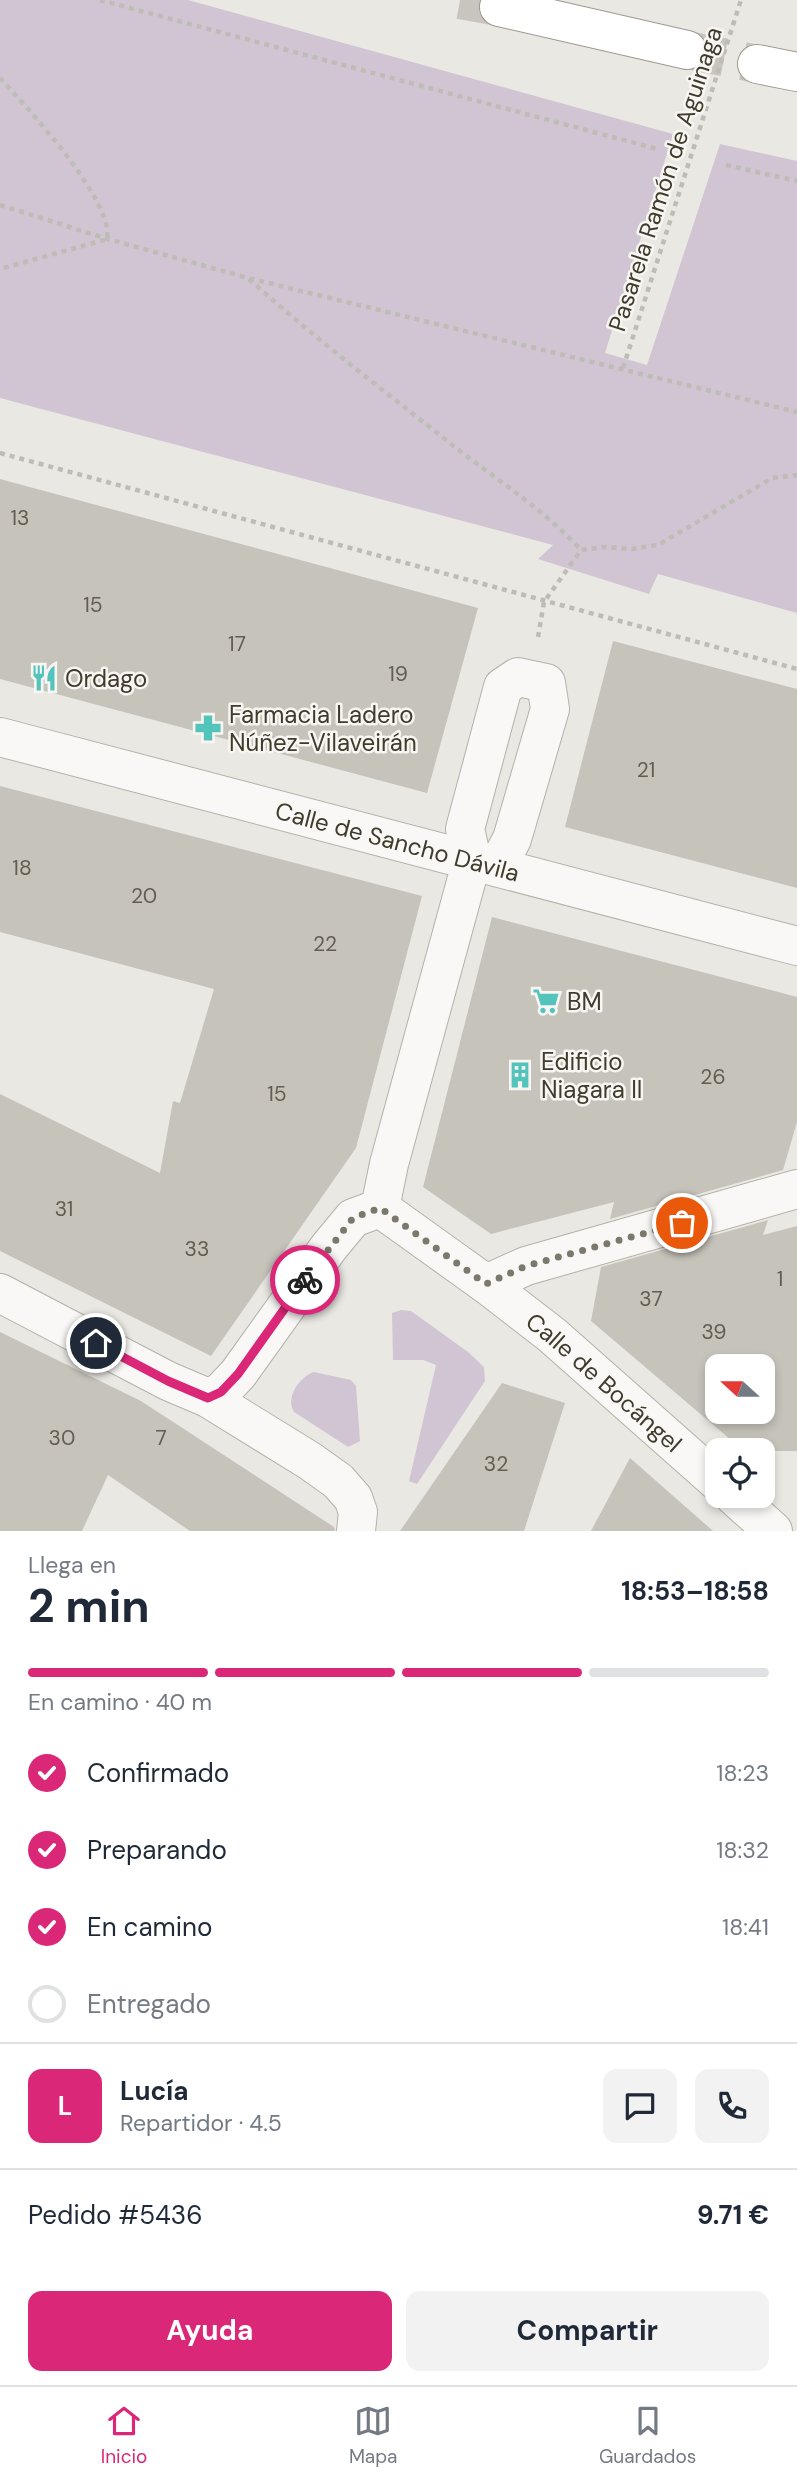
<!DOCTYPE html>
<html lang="es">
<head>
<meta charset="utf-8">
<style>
	:root { --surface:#fff; --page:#f2f2f3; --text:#1f2937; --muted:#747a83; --line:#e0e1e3; --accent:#db2777 }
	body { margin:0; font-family:"DM Sans",sans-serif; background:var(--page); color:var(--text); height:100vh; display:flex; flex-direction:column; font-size:26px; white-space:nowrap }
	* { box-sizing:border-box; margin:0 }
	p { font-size:23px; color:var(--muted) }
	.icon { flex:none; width:38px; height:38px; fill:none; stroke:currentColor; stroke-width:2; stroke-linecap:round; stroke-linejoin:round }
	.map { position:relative; height:1531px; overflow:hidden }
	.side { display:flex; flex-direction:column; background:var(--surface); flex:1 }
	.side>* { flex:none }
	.needle { width:46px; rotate:291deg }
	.controls { position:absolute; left:705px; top:1354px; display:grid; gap:14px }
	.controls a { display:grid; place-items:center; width:70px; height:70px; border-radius:14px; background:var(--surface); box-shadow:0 4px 10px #0003; font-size:35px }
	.pin { position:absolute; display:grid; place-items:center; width:60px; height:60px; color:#fff; margin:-30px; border:4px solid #fff; border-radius:50%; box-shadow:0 2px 7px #0007 }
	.courier { position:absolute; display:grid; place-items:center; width:70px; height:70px; margin:-35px; border:5px solid #db2777; border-radius:50%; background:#fff; color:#222; box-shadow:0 2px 9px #0007 }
	.head em { font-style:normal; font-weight:700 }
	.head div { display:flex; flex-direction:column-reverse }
	.head { display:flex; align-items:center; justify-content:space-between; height:119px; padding:0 28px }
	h1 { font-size:46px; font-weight:700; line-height:52px }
	.bar { display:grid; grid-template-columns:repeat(4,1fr); gap:10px 7px; align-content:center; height:84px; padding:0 28px }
	.bar i { height:9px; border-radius:5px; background:var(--line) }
	.bar .selected { background:var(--accent) }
	.bar p { grid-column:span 4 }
	.line { display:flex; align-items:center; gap:18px; padding:0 28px; border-top:2px solid var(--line) }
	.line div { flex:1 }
	.round { display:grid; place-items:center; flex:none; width:74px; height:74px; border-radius:14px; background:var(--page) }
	ol { padding:0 28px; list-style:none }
	li { display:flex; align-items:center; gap:21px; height:77px }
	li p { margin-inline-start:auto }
	li .icon { padding:7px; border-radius:50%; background:var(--accent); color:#fff; stroke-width:4 }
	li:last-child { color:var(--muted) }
	li i { width:38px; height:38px; border:4px solid var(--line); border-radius:50% }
	.primary-button { display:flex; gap:14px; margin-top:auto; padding:14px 28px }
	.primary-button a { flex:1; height:80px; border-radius:14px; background:var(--accent); color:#fff; font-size:28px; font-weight:700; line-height:80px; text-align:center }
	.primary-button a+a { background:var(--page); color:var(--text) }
	.menu { display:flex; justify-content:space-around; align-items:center; height:98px; border-top:2px solid var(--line); background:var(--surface); font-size:19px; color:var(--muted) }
	.menu a { display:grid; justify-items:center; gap:4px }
	.menu .selected { color:var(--accent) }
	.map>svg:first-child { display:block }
	.green { fill:#d1c5d3 }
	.building { fill:#c6c3bb; fill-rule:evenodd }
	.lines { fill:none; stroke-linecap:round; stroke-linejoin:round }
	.highway-tunnel { stroke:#c8c5be; stroke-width:38; stroke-dasharray:38 19; stroke-linecap:butt }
	.minor-casing { stroke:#b4b1a8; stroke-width:40 }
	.highway-casing { stroke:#9f998c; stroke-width:40 }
	.path { stroke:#bebcb5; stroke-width:4.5; stroke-dasharray:5 5; stroke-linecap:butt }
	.minor { stroke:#f9f8f6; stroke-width:38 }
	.highway { stroke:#fff; stroke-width:38 }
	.path-bridge { stroke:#bebcb5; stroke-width:4.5; stroke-dasharray:5 5; stroke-linecap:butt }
	.done { stroke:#7c786c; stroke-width:7; stroke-dasharray:0 12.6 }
	.route { stroke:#db2777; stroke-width:9 }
	.labels { text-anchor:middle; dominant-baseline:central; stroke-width:5; stroke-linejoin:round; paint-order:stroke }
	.number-label { font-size:21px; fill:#625d50 }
	.street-label { font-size:24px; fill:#413b2c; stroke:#f7f6f3 }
	.poi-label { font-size:24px; fill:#413b2c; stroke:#f7f6f3; text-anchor:start }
</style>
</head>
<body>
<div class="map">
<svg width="797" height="1531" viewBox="0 0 797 1531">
	<rect width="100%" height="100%" fill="#eae8e3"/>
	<g class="green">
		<polygon points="0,0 188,0 673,134 605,353 647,365 720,144 797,161 797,613 658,574 649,594 538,559 553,545 0,398"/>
		<polygon points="401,1310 411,1311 468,1352 484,1367 485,1381 417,1484 409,1481 436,1365 423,1360 393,1360 392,1313"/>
		<path d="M314,1372l37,8 5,6 4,55 -12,6 -54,-35c-9,-14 5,-35 20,-40z"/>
	</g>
	<g class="building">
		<polygon points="0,479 478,608 427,793 0,679"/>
		<polygon points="613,641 797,689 797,888 565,827"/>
		<polygon points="0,786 422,896 356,1148 211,1356 0,1251 0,1094 160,1173 173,1101 180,1103 214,989 0,932"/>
		<polygon points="492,917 797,997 797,1122 783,1170 610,1219 614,1202 491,1234 423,1187"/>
		<path d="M768,1220l-5,15 34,-9v225h-53l-153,-130 10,-54zM718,1367h45v45h-45z"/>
		<polygon points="0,1332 141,1401 334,1527 335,1531 190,1531 108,1475 82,1531 0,1531"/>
		<polygon points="502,1383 565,1403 524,1531 400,1531"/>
		<polygon points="630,1458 713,1531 591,1531"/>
	</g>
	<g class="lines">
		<g class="highway-tunnel">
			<polyline points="460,0 499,7"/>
			<polyline points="687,50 757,64"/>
		</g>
		<g class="minor-casing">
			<g id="minor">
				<path id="s1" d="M0,737l797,209"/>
				<polyline points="380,1208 389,1164 472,860 465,829 503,687 518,677 546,683 550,709 512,839 497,867"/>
				<path id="s2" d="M380,1208l106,76 66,51 166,147"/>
				<polyline points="486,1284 526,1266 797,1189"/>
				<polyline points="0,1293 168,1381 208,1398 310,1461 338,1481 353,1498 358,1512 356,1531"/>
				<polyline points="208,1398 221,1392 238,1374 329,1247 353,1218 380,1208"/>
				<polyline points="734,1496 773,1531"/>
			</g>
		</g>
		<g class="highway-casing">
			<g id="highway">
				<polyline points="499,7 687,50"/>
				<polyline points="757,64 797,72"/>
			</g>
		</g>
		<g class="path">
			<polyline points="100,0 657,149"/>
			<path d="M0,78c33,36 87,95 104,139 3,7 3,15 4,22l-108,30"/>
			<polyline points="726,165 797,181"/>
			<polyline points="0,205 108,239 248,278 797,412"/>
			<path d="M249,279c69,62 143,118 216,176 40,30 82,58 116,95"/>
			<polyline points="0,453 797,669"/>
			<polyline points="538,637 544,602 581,550 605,547 632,549 658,545 772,478 797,475"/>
		</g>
		<use href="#minor" class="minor"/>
		<use href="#highway" class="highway"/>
		<polyline class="path-bridge" points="623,368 741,0"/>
	</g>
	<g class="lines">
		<polyline class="done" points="305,1280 353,1218 380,1208 486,1284 526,1266 682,1223"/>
		<polyline class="route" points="96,1343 168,1381 208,1398 221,1392 238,1374 305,1280"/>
	</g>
	<defs>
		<g id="restaurant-bare" transform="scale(2.1)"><path d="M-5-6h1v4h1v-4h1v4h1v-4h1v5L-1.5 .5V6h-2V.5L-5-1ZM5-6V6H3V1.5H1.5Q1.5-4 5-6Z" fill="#54c3bc" stroke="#f7f6f3" stroke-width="2.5" paint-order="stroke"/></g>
		<g id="pharmacy-bare" transform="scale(2.1)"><path d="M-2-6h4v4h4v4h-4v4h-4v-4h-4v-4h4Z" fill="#54c3bc" stroke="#f7f6f3" stroke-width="2.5" paint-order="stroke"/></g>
		<g id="supermarket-bare" transform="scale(2.1)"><path d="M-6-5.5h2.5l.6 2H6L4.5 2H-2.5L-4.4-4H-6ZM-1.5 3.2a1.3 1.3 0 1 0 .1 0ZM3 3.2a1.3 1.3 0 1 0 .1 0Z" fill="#54c3bc" stroke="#f7f6f3" stroke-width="2.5" paint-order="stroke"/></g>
		<g id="building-bare" transform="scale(2.1)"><path d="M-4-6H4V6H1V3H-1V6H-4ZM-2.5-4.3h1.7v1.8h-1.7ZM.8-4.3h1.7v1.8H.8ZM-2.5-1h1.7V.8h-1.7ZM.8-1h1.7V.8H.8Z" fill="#54c3bc" stroke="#f7f6f3" stroke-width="2.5" paint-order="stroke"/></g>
	</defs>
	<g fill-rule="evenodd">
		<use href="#restaurant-bare" x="44" y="678"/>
		<use href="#pharmacy-bare" x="208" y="728"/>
		<use href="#supermarket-bare" x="546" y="1001"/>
		<use href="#building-bare" x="520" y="1075"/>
	</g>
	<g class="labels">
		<g class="number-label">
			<text x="20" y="518">13</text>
			<text x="93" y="605">15</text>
			<text x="237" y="644">17</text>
			<text x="398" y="674">19</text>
			<text x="646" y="770">21</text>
			<text x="22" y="868">18</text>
			<text x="144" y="896">20</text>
			<text x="325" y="944">22</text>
			<text x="713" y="1077">26</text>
			<text x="277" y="1094">15</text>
			<text x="64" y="1209">31</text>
			<text x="197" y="1249">33</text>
			<text x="780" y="1279">1</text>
			<text x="651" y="1299">37</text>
			<text x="714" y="1332">39</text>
			<text x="62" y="1438">30</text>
			<text x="161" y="1438">7</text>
			<text x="496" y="1464">32</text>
		</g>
		<g class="street-label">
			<text transform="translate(665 179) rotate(-72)">Pasarela Ramón de Aguinaga</text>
			<text stroke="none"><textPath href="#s1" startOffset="411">Calle de Sancho Dávila</textPath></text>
			<text stroke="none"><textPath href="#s2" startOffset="284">Calle de Bocángel</textPath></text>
		</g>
		<g class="poi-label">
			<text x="65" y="678">Ordago</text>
			<text x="229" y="714">Farmacia Ladero<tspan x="229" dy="28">Núñez-Vilaveirán</tspan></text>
			<text x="567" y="1001">BM</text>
			<text x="541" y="1061">Edificio<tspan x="541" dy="28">Niagara II</tspan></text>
		</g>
	</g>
</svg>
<div class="controls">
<a><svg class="needle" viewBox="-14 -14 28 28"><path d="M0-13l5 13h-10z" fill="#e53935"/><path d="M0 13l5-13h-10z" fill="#747a83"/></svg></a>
<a><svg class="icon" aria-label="locate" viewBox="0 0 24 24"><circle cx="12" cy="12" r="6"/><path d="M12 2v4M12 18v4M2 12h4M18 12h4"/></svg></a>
</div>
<div class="pin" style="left:682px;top:1223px;background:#ea580c"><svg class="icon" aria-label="bag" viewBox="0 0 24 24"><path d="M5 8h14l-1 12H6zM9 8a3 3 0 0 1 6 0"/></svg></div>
<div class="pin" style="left:96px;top:1343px;background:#1f2937"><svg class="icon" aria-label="home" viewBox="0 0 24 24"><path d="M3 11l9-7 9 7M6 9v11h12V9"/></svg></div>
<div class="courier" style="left:305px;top:1280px"><svg class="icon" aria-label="bike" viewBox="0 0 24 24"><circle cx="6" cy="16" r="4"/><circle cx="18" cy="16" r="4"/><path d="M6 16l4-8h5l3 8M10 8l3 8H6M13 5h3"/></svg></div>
</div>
<section class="side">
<div class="head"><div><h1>2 min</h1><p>Llega en</p></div><em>18:53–18:58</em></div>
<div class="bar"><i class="selected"></i><i class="selected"></i><i class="selected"></i><i></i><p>En camino · 40 m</p></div>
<ol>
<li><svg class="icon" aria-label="check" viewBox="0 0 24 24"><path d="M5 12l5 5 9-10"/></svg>Confirmado<p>18:23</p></li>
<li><svg class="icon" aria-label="check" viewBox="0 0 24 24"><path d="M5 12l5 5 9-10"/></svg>Preparando<p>18:32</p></li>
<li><svg class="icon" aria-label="check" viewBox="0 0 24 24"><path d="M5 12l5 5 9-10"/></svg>En camino<p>18:41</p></li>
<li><i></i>Entregado</li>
</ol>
<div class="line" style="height:126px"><b class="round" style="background:var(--accent);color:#fff">L</b><div><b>Lucía</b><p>Repartidor · 4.5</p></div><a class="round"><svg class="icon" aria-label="chat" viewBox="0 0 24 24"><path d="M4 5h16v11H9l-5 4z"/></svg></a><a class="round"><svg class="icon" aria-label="phone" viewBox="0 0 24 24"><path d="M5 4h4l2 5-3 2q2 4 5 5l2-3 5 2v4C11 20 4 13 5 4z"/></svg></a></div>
<div class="line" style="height:91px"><div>Pedido #5436</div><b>9.71 €</b></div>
<div class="primary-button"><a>Ayuda</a><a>Compartir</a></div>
</section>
<nav class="menu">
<a class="selected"><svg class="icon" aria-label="home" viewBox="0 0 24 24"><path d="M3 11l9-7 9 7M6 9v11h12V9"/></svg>Inicio</a>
<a><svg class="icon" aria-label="map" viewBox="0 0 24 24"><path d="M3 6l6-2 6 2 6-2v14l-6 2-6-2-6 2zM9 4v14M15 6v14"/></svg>Mapa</a>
<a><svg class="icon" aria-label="saved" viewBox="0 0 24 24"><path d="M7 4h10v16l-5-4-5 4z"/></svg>Guardados</a>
</nav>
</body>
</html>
